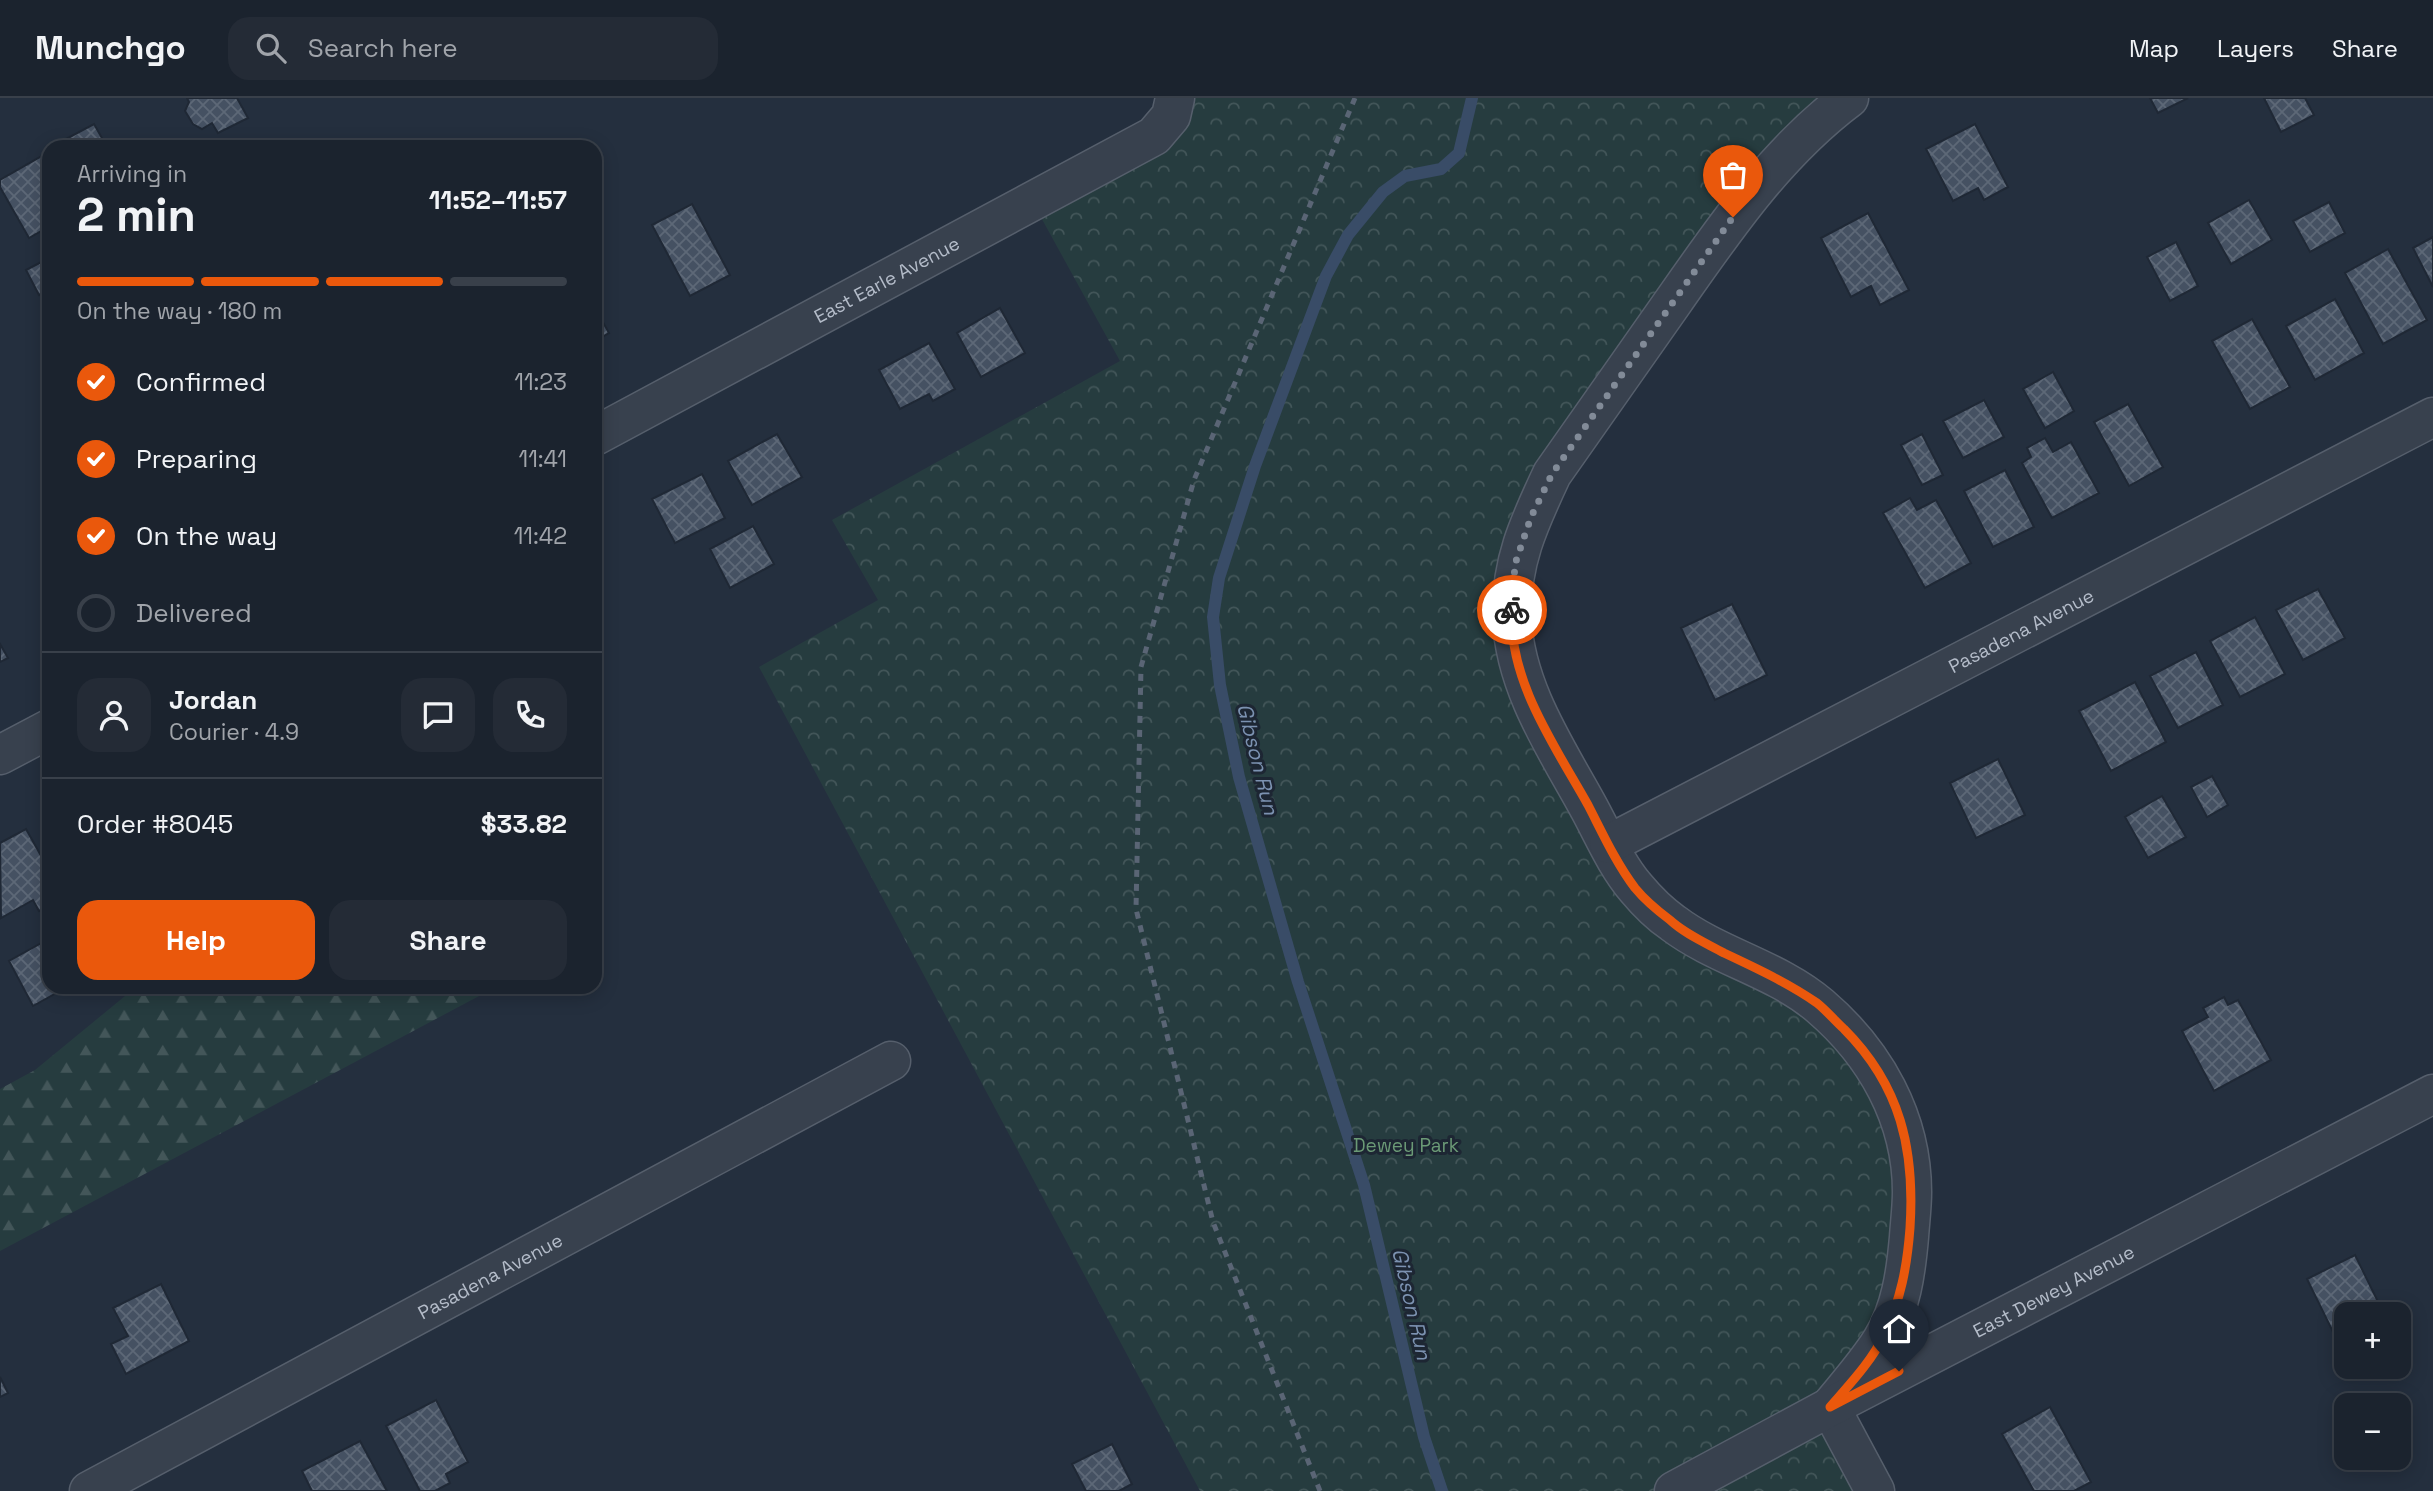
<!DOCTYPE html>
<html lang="en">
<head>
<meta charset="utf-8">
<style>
	:root { --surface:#1b232e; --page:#242b36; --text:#f1f3f6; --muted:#a0a4aa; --line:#39404a; --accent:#ea580c }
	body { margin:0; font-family:"Space Grotesk",sans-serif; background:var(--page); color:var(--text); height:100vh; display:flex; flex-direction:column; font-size:26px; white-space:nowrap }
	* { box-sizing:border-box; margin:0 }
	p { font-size:23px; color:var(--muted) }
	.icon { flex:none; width:38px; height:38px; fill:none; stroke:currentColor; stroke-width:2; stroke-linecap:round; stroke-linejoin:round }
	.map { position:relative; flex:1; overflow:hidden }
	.sheet { position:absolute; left:42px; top:42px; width:560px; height:854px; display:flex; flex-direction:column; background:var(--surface); border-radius:21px; box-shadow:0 4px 18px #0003,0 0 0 2px var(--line) }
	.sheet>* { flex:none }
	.buttons { position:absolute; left:2334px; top:1204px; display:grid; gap:14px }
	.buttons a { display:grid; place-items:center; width:77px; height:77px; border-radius:14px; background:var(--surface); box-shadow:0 4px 18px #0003,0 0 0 2px var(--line); font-size:35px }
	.pin { position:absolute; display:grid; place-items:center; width:60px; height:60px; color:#fff; margin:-72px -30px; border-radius:50% 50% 50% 0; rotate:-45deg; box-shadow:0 0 7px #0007 }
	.pin .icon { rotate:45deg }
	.courier { position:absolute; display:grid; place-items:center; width:70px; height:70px; margin:-35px; border:5px solid #ea580c; border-radius:50%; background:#fff; color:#222; box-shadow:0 2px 9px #0007 }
	.head em { font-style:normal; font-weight:700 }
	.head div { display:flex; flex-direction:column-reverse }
	.head { display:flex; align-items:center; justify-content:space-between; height:119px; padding:0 35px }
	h1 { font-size:46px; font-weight:700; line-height:52px }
	.bar { display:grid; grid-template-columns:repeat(4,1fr); gap:10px 7px; align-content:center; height:84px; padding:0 35px }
	.bar i { height:9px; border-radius:5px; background:var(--line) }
	.bar .current { background:var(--accent) }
	.bar p { grid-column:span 4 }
	.line { display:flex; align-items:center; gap:18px; padding:0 35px; border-top:2px solid var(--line) }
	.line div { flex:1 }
	.round { display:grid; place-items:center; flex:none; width:74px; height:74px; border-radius:21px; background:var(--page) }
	ol { padding:0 35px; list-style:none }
	li { display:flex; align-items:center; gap:21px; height:77px }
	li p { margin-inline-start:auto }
	li .icon { padding:7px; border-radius:50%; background:var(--accent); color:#fff; stroke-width:4 }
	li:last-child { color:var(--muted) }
	li i { width:38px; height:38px; border:4px solid var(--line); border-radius:50% }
	.cta { display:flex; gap:14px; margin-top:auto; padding:14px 35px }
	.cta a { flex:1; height:80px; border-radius:21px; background:var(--accent); color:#fff; font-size:28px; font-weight:700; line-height:80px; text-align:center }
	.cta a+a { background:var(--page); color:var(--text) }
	header { display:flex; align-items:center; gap:42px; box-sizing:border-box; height:98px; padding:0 35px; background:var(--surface); border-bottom:2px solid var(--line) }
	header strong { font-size:33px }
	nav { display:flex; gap:38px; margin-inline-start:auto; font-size:24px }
	.search { width:490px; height:63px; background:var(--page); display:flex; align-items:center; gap:18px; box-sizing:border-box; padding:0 24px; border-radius:21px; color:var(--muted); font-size:26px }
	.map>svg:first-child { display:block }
	.forest { fill:url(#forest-firs) }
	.park { fill:url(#park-crowns) }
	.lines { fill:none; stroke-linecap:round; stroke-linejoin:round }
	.stream { stroke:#394c67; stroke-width:12 }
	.building { fill:url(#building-cross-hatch); stroke:#1f2835; stroke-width:2 }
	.minor-casing { stroke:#565f6c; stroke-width:41 }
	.minor { stroke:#38414e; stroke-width:38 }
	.rail { stroke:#5a6575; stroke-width:5; stroke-dasharray:7 7; stroke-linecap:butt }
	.done { stroke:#828b98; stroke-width:7; stroke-dasharray:0 12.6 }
	.route { stroke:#ea580c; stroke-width:9 }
	.labels { text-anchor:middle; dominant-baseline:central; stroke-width:6; stroke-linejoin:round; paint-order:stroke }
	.street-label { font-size:19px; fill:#b4bcc9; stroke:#1d2633 }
	.park-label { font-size:19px; fill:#6b9a76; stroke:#1d2633 }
	.water-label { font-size:21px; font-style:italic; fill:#7c92b1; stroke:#1d2633 }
</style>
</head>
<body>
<header>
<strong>Munchgo</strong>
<div class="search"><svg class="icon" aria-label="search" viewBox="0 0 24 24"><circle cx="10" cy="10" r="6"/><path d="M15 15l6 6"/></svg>Search here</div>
<nav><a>Map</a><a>Layers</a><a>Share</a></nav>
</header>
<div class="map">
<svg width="2433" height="1393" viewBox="0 0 2433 1393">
	<defs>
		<pattern id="forest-firs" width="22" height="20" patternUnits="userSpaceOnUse" patternTransform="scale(1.75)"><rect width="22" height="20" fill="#263c3f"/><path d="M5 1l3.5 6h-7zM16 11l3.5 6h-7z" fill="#435659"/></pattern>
		<pattern id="park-crowns" width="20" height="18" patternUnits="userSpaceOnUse" patternTransform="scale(1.75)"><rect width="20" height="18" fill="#263c3f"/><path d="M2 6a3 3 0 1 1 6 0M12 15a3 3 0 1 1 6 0" fill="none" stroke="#435659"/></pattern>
		<pattern id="building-cross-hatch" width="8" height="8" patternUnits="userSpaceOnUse" patternTransform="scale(1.75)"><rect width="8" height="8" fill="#455162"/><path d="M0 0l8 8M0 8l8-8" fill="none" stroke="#5d6877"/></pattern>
	</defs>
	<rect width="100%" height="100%" fill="#242f3e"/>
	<polygon class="forest" points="136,889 496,889 0,1153 0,991 35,972"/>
	<polygon class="park" points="1175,0 1849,0 1552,376 1512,522 1646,801 1784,884 1894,1004 1907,1172 1830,1309 1875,1393 1200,1393 759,569 878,502 832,422 1120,263 1032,103"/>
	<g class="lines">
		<polyline class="stream" points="1442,1393 1424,1339 1364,1087 1298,884 1239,679 1220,587 1213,519 1219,480 1255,368 1326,178 1348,137 1383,94 1405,78 1441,71 1459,55 1472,0"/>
	</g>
	<g class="building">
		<polygon points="187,0 237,0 248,20 218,35 212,25 202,31 193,26 185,13 189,4"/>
		<polygon points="2150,0 2188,0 2158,15"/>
		<polygon points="2264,0 2305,0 2314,17 2281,34"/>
		<polygon points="94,26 107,49 51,49"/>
		<polygon points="1975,26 2008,89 1984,102 1978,90 1953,103 1926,51"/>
		<polygon points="42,58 49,71 49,116 43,119 48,129 29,140 0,89 0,82"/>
		<polygon points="2249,102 2272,142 2231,166 2208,125"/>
		<polygon points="2329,104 2345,135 2310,154 2293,123"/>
		<polygon points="692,106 730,177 690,198 652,127"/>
		<polygon points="1868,115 1909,192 1880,207 1871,188 1851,199 1821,140"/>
		<polygon points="2433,139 2433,189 2413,150"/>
		<polygon points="2176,144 2198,188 2170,203 2147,159"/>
		<polygon points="2388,151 2427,222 2383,246 2345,175"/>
		<polygon points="49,160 49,191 39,197 26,172"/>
		<polygon points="2335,201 2364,255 2315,282 2286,228"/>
		<polygon points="595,210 609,235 595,243"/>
		<polygon points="1000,210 1025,255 981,279 957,235"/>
		<polygon points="2252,221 2290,289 2250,311 2212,243"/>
		<polygon points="929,245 955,291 933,303 929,296 900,311 879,272"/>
		<polygon points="2053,274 2074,313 2045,330 2023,291"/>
		<polygon points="1984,302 2004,339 1963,360 1943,323"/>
		<polygon points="2128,306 2163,369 2129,388 2094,324"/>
		<polygon points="777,336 802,379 752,407 728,363"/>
		<polygon points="1922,336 1943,377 1922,387 1901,347"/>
		<polygon points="2045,340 2053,354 2071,344 2099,395 2052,420 2022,365 2031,359 2027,350"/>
		<polygon points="2005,372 2034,429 1993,449 1964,393"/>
		<polygon points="702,376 725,420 675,445 652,401"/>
		<polygon points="1910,400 1917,412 1936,402 1971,465 1925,490 1883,415"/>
		<polygon points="753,428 774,466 730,490 710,451"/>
		<polygon points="2318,491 2345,540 2303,562 2276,512"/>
		<polygon points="1732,506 1767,577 1715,602 1681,530"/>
		<polygon points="2255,519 2285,576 2240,599 2210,543"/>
		<polygon points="0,546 8,560 0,564"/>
		<polygon points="2196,554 2223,607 2178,630 2150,578"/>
		<polygon points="2135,584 2166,644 2111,673 2079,613"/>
		<polygon points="1998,661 2025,717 1976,740 1950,685"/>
		<polygon points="2212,678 2228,707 2207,719 2191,689"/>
		<polygon points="2162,698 2186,739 2148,760 2125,719"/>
		<polygon points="49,720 49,738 42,724"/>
		<polygon points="26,731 49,772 49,807 39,813 33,802 1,820 0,745"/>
		<polygon points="45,843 49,850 49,889 67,889 33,908 9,863"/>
		<polygon points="2224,899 2228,907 2238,902 2271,962 2214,993 2182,933 2208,919 2203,910"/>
		<polygon points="2355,1157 2384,1216 2347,1216 2347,1227 2333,1234 2307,1181"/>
		<polygon points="161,1186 189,1243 126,1276 111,1246 128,1238 113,1210"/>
		<polygon points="0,1279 8,1295 0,1299"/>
		<polygon points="436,1302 468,1364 446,1376 450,1385 435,1393 420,1393 386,1328"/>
		<polygon points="2050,1309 2091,1384 2074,1393 2034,1393 2002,1336"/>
		<polygon points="360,1343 387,1393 312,1393 302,1373"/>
		<polygon points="1112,1346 1132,1386 1119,1393 1086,1393 1072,1366"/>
	</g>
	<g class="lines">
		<g class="minor-casing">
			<g id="minor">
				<path d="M1849,0c-72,54 -123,128 -174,201 -41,58 -82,117 -123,175 -23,49 -42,89 -40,145 3,70 46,132 78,191 14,26 27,56 46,78 10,12 24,26 37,35 45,34 104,46 147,83 55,47 92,112 92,186 0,15 -2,30 -3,45 -3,35 -8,72 -27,103 -15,24 -34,45 -52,67l45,84"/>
				<path id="s1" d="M595,338l559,-300 17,-20 4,-18"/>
				<polyline points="0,657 49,631"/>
				<path id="s2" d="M1609,746l824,-427"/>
				<path id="s3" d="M89,1393l802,-430"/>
				<path id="s4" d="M1674,1393l156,-84 603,-313"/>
			</g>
		</g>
		<use href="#minor" class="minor"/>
		<polyline class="rail" points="1320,1393 1213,1124 1136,811 1141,569 1194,382 1355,0"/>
	</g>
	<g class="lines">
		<polyline class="done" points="1512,512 1515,466 1531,419 1552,376 1733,119"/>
		<path class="route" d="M1512,512c-4,70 43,136 76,195 14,27 28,58 47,83 9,11 23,23 35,32 15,14 36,23 54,33 32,15 64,30 93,50 10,8 18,18 27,26 57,57 71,121 66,199 -3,39 -9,71 -26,107 -12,26 -35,50 -54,72l69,-36"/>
	</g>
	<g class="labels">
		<g class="street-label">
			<text stroke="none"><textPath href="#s1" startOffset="331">East Earle Avenue</textPath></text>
			<text stroke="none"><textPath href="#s2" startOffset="464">Pasadena Avenue</textPath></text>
			<text stroke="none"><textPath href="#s3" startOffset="455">Pasadena Avenue</textPath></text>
			<text stroke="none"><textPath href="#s4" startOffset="429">East Dewey Avenue</textPath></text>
		</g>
		<g class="park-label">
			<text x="1406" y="1047">Dewey Park</text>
		</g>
		<g class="water-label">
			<text transform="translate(1258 661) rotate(76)">Gibson Run</text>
			<text transform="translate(1412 1206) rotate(77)">Gibson Run</text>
		</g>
	</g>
</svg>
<div class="buttons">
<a>+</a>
<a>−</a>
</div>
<div class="pin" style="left:1733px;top:119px;background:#ea580c"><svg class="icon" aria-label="bag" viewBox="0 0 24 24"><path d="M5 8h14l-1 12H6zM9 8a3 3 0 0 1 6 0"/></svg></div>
<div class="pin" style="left:1899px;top:1273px;background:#1f2937"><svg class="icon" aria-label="home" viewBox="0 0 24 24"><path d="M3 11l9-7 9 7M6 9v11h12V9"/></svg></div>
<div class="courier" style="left:1512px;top:512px"><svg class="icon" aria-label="bike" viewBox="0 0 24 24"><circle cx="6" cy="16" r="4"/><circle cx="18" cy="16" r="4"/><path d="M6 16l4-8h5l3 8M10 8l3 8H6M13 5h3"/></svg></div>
<section class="sheet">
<div class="head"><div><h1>2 min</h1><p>Arriving in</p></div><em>11:52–11:57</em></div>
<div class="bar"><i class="current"></i><i class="current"></i><i class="current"></i><i></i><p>On the way · 180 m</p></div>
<ol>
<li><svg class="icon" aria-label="check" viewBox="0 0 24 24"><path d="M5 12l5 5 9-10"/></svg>Confirmed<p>11:23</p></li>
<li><svg class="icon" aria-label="check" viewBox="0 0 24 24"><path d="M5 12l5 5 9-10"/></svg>Preparing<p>11:41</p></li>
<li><svg class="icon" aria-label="check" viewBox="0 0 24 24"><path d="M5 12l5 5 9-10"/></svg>On the way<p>11:42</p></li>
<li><i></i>Delivered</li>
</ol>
<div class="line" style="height:126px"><a class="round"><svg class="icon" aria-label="person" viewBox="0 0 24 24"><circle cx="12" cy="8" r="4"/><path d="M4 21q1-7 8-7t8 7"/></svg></a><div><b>Jordan</b><p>Courier · 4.9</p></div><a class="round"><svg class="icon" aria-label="chat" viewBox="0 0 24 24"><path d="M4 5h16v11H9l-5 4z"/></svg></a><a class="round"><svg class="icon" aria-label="phone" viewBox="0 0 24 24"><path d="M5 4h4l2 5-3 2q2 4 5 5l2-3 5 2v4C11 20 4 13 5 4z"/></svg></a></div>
<div class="line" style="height:91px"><div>Order #8045</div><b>$33.82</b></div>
<div class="cta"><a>Help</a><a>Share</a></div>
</section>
</div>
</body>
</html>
